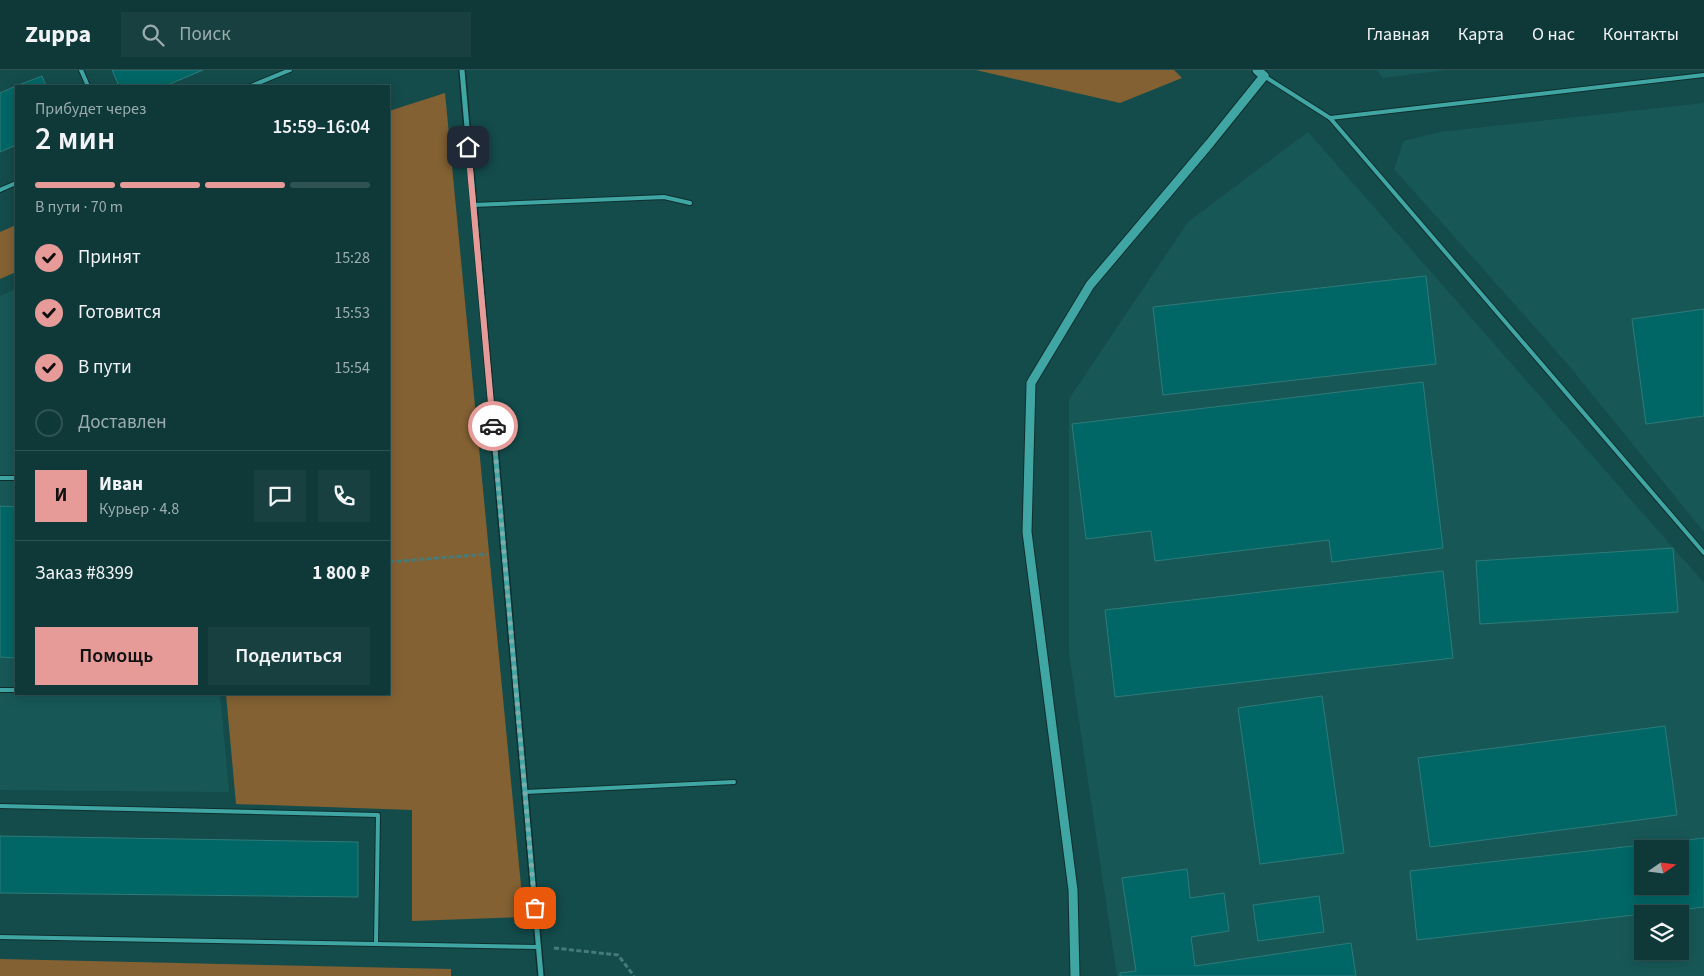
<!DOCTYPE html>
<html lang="ru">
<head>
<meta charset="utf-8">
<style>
	:root { --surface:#0f3938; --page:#184040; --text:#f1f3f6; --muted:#9bacae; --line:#2f5353; --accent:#e69b98 }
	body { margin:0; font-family:"Source Sans 3",sans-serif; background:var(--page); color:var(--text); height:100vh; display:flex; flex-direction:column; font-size:19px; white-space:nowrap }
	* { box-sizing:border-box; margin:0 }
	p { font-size:16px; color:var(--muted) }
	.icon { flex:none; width:28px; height:28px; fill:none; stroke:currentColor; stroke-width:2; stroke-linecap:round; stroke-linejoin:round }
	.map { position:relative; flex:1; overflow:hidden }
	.drawer { position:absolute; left:15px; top:15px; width:375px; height:610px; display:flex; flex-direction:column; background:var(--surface); border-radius:0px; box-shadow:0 2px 12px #0003,0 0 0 1px var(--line) }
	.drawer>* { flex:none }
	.needle { width:32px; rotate:76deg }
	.tools { position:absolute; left:1634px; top:770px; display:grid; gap:10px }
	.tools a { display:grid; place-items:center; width:55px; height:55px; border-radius:0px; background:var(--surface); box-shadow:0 2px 12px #0003,0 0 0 1px var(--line); font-size:25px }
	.pin { position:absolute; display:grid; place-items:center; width:42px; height:42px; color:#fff; margin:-21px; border-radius:10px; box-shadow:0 2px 8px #0006 }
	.courier { position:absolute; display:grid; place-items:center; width:50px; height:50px; margin:-25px; border:4px solid #e69b98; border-radius:50%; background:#fff; color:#222; box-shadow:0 1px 6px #0007 }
	.head em { font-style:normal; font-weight:600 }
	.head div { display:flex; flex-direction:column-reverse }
	.head { display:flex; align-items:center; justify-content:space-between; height:85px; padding:0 20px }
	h1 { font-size:32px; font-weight:600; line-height:38px }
	.bar { display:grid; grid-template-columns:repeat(4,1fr); gap:8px 5px; align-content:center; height:60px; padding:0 20px }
	.bar i { height:6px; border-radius:4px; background:var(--line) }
	.bar .active { background:var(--accent) }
	.bar p { grid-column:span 4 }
	.line { display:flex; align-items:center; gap:12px; padding:0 20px; border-top:1px solid var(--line) }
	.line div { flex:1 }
	.round { display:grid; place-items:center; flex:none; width:52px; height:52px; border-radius:0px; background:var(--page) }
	ol { padding:0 20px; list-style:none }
	li { display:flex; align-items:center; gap:15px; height:55px }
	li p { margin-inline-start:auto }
	li .icon { padding:5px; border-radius:50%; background:var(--accent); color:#111; stroke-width:4 }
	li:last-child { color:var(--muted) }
	li i { width:28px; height:28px; border:2px solid var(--line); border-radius:50% }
	.button { display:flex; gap:10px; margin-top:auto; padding:10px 20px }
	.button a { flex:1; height:58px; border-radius:0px; background:var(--accent); color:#111; font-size:20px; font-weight:600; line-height:58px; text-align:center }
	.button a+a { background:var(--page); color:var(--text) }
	header { display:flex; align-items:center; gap:30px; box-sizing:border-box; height:70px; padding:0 25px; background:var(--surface); border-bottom:1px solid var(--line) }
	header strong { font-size:24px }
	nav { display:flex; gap:28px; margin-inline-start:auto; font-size:18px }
	.search { width:350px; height:45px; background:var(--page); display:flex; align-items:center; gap:12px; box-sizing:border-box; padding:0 18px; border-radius:0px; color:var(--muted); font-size:19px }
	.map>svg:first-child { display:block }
	.built { fill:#175857; fill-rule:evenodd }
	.green { fill:#836133 }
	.building { fill:#006766; stroke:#2e7b79; fill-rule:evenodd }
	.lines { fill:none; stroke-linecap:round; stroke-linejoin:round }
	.service-casing { stroke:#0f2f2e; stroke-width:6 }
	.minor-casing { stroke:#0f2f2e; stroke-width:8 }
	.tertiary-casing { stroke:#0f2f2e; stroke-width:11 }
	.path { stroke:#467b7a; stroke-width:3; stroke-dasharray:5 2.5; stroke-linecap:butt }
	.service { stroke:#3fa6a4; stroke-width:4 }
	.minor { stroke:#3fa6a4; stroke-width:5 }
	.tertiary { stroke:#3fa6a4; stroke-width:9 }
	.done { stroke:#7bacab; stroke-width:5; stroke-dasharray:0 9 }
	.route { stroke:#e69b98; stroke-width:6 }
</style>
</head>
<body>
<header>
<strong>Zuppa</strong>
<div class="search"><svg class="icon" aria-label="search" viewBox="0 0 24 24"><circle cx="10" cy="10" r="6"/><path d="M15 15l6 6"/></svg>Поиск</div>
<nav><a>Главная</a><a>Карта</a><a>О нас</a><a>Контакты</a></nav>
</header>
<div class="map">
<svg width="1704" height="906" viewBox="0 0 1704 906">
	<rect width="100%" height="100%" fill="#144c4b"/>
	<g class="built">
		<polygon points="1377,0 1447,0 1383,8"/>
		<polygon points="1704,33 1704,462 1566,292 1394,99 1404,71 1440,62"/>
		<path d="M1308,62l396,451v393h-587l-48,-323v-254l119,-177zM1642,779h38v37h-38zM1642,844h38v37h-38z"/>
		<polygon points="16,219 16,624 220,624 229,722 0,720 0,226"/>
	</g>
	<g class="green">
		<polygon points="976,0 1174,0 1182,8 1120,33"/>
		<polygon points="445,23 524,847 412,851 412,740 236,734 226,624 389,624 389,41"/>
		<polygon points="16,155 16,202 0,209 0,162"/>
		<polygon points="0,889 451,899 451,906 0,906"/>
	</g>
	<g class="building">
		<polygon points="112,0 203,0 165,16 119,16"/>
		<polygon points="42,6 46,16 16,16"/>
		<polygon points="16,16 16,75 0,82 0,23"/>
		<polygon points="1426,206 1436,294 1163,325 1153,237"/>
		<polygon points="1704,239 1704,346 1646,354 1632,249"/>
		<polygon points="1423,312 1443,478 1332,492 1329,470 1155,491 1151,461 1086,469 1072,354"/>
		<polygon points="0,436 16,437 16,588 0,587"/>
		<polygon points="1673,478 1678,542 1480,554 1476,491"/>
		<polygon points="1443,501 1453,588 1115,627 1105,540"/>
		<polygon points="1322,626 1344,783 1260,794 1238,638"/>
		<polygon points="1665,656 1677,745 1430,777 1418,688"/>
		<polygon points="0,766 358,772 358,827 0,823"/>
		<path d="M1704,768v69l-287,33 -7,-69zM1642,779h38v37h-38z"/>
		<polygon points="1187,799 1190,828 1224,823 1229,861 1191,867 1195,896 1351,873 1356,906 1120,906 1120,903 1136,901 1122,808"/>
		<polygon points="1319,826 1324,862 1258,871 1253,835"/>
	</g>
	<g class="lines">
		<g class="service-casing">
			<g id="service">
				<polyline points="81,0 88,16"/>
				<polyline points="1264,6 1330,48 1704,483"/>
				<polyline points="251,16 290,0"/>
				<polyline points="1330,48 1704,5"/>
				<polyline points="0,120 16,113"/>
				<polyline points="473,135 664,127 690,133"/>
				<polyline points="0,408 16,408"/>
				<polyline points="0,620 16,620"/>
				<polyline points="525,722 734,712"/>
				<polyline points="0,736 378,745 376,874"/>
				<polyline points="0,867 538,877"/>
			</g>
		</g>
		<g class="minor-casing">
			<polyline id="minor" points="462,0 541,906"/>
		</g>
		<g class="tertiary-casing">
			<polyline id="tertiary" points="1075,906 1073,820 1027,462 1031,313 1090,215 1210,73 1264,6 1257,0"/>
		</g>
		<g class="path">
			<polyline points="389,492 488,484"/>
			<polyline points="554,878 618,885 634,906"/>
		</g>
		<use href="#service" class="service"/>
		<use href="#minor" class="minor"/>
		<use href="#tertiary" class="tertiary"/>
	</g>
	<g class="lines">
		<polyline class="done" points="493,356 535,838"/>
		<polyline class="route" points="468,77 493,356"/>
	</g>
</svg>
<div class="tools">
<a><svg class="needle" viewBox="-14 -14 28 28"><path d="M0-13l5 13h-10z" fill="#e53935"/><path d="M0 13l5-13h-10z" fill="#9bacae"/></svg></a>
<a><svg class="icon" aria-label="layers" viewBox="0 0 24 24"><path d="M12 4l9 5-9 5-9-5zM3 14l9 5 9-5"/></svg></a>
</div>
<div class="pin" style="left:535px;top:838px;background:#ea580c"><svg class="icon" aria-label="bag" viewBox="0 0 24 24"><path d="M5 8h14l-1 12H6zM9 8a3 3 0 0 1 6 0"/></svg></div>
<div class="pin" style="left:468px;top:77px;background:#1f2937"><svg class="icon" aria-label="home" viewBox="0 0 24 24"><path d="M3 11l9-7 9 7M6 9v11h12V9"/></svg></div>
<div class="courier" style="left:493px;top:356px"><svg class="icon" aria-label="car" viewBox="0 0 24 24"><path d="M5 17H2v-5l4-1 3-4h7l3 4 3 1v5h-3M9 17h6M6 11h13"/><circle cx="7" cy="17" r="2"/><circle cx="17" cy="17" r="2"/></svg></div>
<section class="drawer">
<div class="head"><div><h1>2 мин</h1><p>Прибудет через</p></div><em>15:59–16:04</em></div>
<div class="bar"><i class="active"></i><i class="active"></i><i class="active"></i><i></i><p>В пути · 70 m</p></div>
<ol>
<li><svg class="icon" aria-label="check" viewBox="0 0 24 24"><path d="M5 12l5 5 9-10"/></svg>Принят<p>15:28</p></li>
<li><svg class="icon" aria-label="check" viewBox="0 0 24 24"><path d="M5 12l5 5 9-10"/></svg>Готовится<p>15:53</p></li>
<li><svg class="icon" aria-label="check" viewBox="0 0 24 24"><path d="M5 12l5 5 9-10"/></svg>В пути<p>15:54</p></li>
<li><i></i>Доставлен</li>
</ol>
<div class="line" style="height:90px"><b class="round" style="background:var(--accent);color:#111">И</b><div><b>Иван</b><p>Курьер · 4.8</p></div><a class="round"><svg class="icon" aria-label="chat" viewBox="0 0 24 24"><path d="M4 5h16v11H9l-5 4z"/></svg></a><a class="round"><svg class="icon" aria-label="phone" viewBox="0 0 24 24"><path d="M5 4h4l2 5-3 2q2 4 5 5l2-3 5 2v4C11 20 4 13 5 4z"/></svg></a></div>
<div class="line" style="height:65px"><div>Заказ #8399</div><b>1 800 ₽</b></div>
<div class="button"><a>Помощь</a><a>Поделиться</a></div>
</section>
</div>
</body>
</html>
